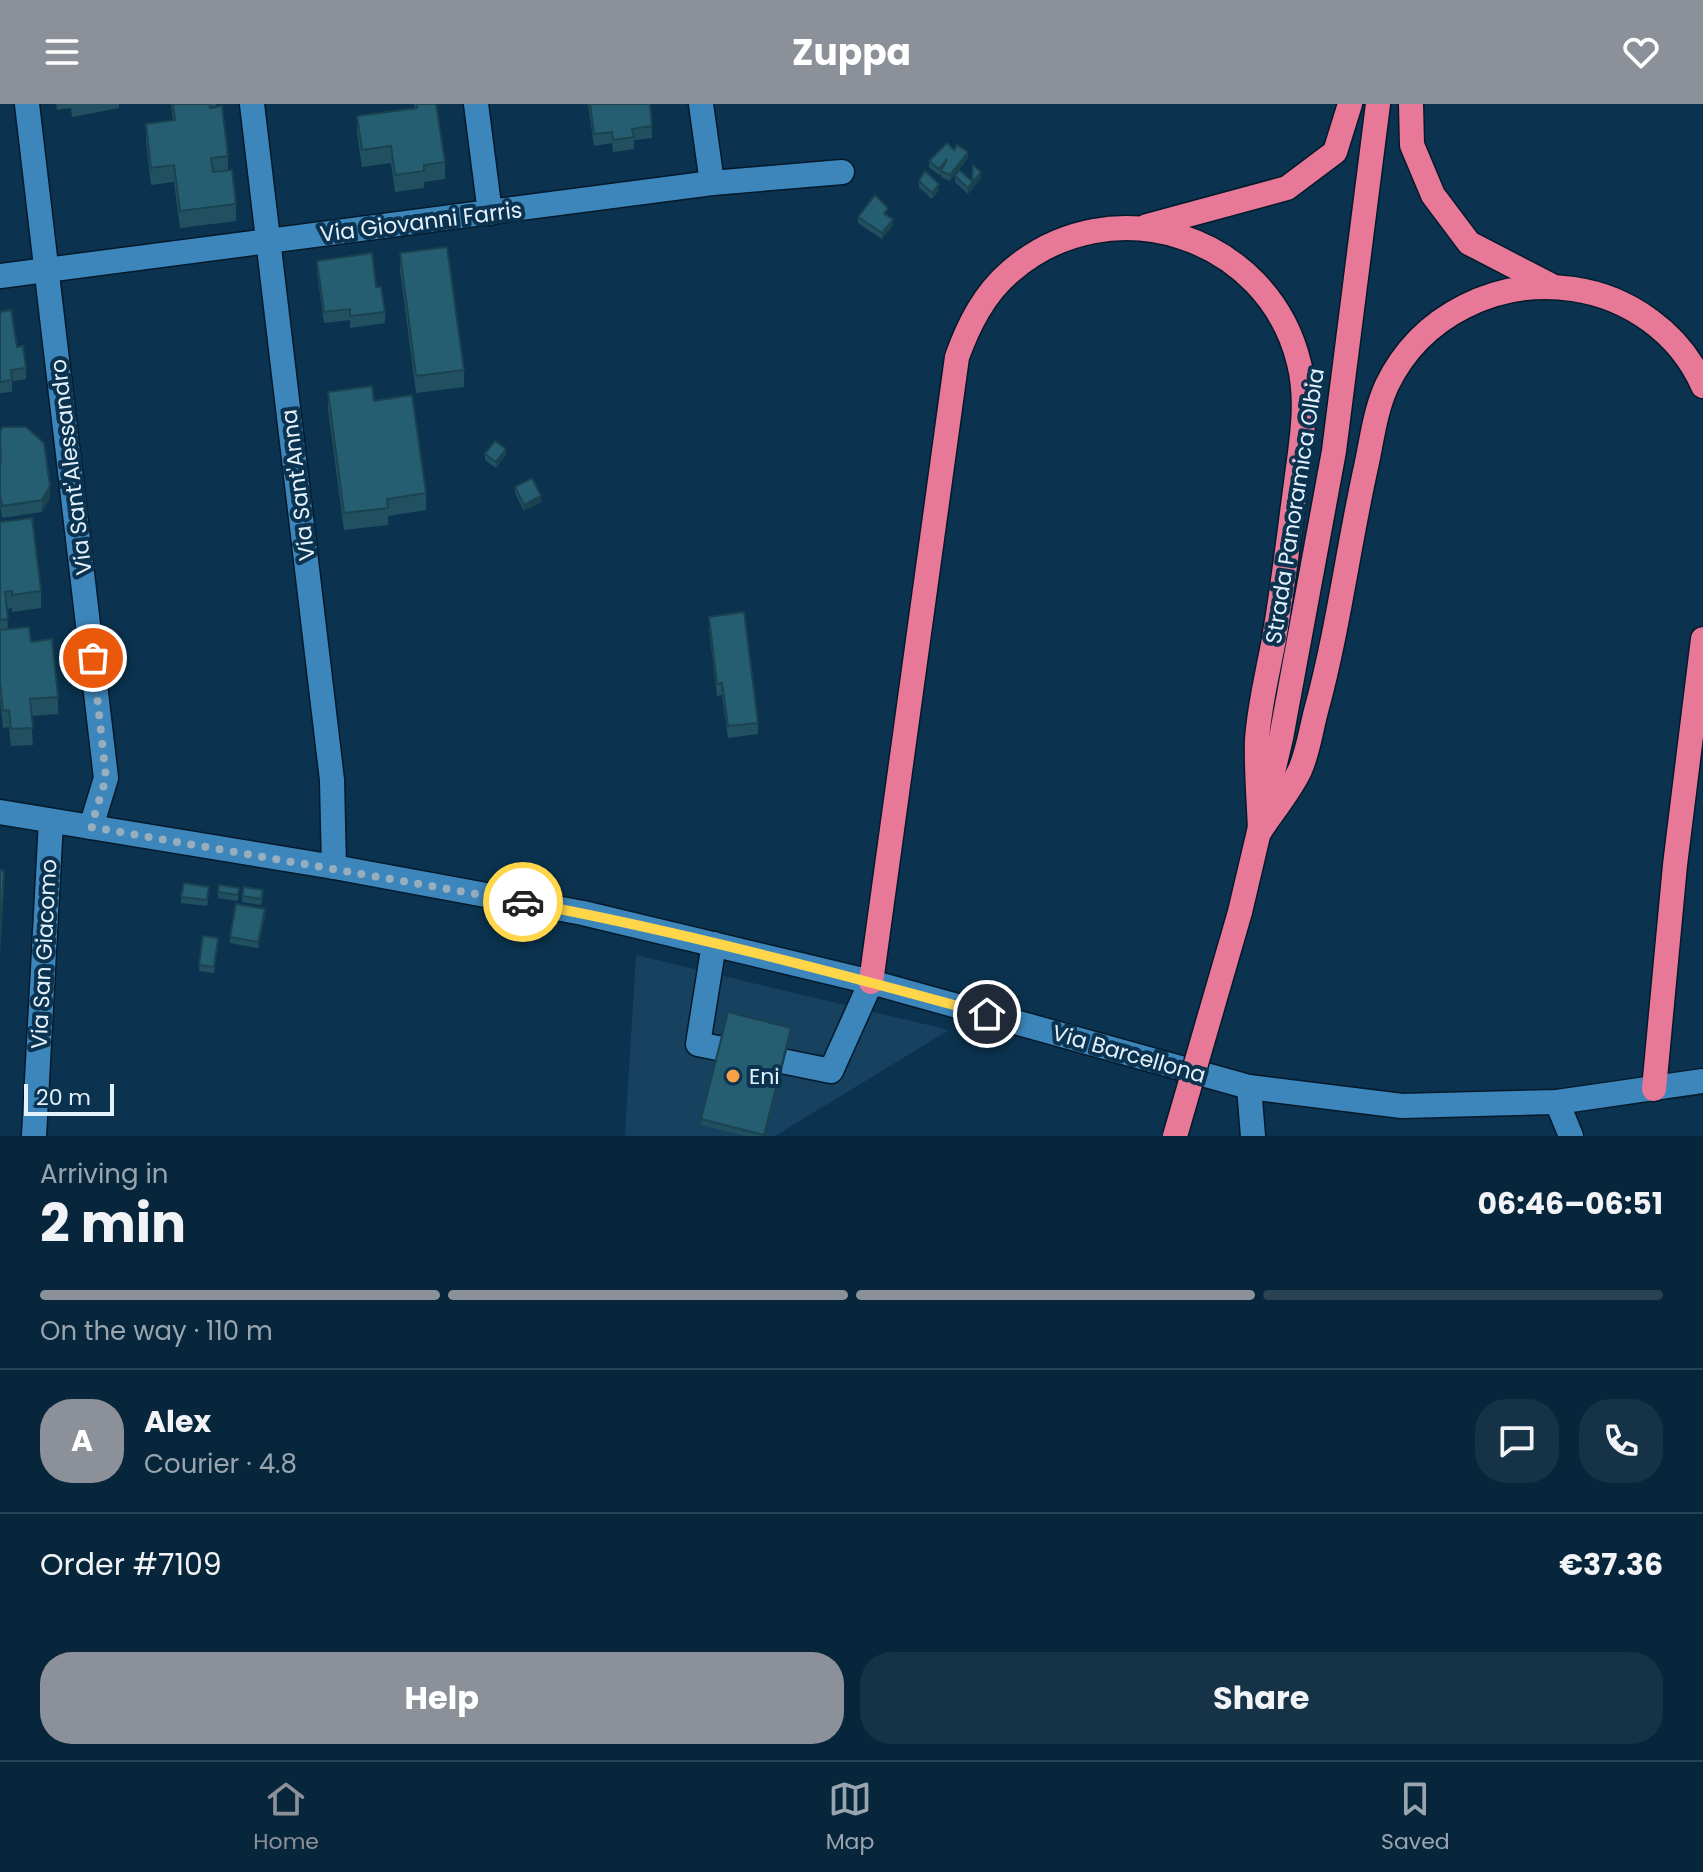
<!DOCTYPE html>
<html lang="en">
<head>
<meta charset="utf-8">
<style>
	:root { --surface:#08263b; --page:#163246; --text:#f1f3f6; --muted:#98a5af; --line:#294355; --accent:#8c9099 }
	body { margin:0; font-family:Poppins,sans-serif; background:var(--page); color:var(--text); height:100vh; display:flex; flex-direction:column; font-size:30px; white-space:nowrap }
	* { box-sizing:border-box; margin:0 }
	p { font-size:26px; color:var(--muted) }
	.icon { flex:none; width:44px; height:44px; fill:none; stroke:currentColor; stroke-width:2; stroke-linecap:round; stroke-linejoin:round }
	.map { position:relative; height:1032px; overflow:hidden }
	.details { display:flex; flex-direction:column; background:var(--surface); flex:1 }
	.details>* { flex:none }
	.scale { position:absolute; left:24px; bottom:20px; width:90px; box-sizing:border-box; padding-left:8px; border:4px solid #e3f1fc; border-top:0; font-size:22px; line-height:28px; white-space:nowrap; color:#e3f1fc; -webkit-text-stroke:6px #0b334f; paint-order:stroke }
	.pin { position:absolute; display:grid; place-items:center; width:68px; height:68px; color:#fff; margin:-34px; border:4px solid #fff; border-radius:50%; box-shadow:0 2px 8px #0007 }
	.courier { position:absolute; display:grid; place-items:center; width:80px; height:80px; margin:-40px; border:6px solid #ffd54a; border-radius:50%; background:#fff; color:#222; box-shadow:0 2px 10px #0007 }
	.head em { font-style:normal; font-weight:700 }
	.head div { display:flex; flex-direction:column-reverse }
	.head { display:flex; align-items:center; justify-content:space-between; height:136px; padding:0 40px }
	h1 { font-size:52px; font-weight:700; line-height:60px }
	.bar { display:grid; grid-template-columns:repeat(4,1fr); gap:12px 8px; align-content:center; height:96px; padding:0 40px }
	.bar i { height:10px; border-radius:6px; background:var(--line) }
	.bar .current { background:var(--accent) }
	.bar p { grid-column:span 4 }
	.line { display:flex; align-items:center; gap:20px; padding:0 40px; border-top:2px solid var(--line) }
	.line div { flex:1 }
	.round { display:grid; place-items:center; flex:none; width:84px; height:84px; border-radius:32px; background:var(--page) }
	.action { display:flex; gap:16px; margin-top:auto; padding:16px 40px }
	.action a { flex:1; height:92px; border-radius:32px; background:var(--accent); color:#fff; font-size:32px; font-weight:700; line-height:92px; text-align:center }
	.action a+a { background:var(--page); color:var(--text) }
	header { display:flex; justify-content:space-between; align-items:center; height:104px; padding:0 40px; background:var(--accent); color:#fff; font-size:36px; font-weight:700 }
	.menu { display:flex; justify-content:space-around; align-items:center; height:112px; border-top:2px solid var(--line); background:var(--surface); font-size:22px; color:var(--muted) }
	.menu a { display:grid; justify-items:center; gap:4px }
	.menu .current { color:var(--accent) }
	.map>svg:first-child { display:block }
	.built { fill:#16415f }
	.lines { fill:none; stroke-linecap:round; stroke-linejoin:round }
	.minor-casing { stroke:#041a2b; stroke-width:27 }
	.highway-casing { stroke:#041a2b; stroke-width:27 }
	.minor { stroke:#3d86bb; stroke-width:24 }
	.highway { stroke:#e87898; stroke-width:24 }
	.highway-bridge-casing { stroke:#041a2b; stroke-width:27; stroke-linecap:butt }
	.highway-bridge { stroke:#e87898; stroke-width:24 }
	.wall { fill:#215161 }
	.shaded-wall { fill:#1b424f }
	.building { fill:#265e71; stroke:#1b424f; stroke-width:2 }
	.done { stroke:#97aebf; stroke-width:8; stroke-dasharray:0 14.4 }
	.route { stroke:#ffd54a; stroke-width:10 }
	.poi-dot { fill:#f7a149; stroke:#0b334f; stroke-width:3 }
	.labels { text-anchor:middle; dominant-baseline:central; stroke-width:8; stroke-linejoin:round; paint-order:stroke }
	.street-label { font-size:22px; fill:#e3f1fc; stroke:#0b334f }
	.poi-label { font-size:22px; fill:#e3f1fc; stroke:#0b334f; text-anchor:start }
</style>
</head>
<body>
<header><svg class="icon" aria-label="menu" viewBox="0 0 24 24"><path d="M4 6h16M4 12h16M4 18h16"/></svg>Zuppa<svg class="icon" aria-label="heart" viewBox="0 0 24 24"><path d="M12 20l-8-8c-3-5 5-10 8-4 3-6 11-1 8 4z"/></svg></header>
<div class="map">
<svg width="1703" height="1032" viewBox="0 0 1703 1032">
	<rect width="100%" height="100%" fill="#0b334f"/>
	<polygon class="built" points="636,851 949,926 775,1032 625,1032"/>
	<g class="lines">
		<g class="minor-casing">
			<g id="minor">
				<polyline points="27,0 106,674 91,723"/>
				<polyline points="252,0 332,676 334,763"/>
				<polyline points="476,0 490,109"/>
				<polyline points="701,0 712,79"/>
				<polyline points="0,172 712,79 842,68"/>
				<polyline points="0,708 334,763 583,809 871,878 1249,983 1402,1002 1557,998 1703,977"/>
				<polyline points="714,840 698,940 831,967 871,878"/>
				<polyline points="1249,983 1253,1032"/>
				<polyline points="1557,998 1571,1032"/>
				<polyline points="34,1032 51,717"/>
			</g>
		</g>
		<g class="highway-casing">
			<g id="highway">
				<polyline points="1411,0 1412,41 1433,91 1469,139 1550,181"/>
				<polyline points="1147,122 1287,84 1335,48 1350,0"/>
				<path d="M1260,727c13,-20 30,-40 40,-61 8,-18 11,-40 16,-59 22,-80 32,-163 50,-244 6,-27 9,-56 21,-82 34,-70 110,-107 186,-96 56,8 107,44 130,97"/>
				<polyline points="1240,808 1281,634 1334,347 1378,0"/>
				<path d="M871,878l86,-625c12,-33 27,-63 54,-86 100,-86 257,-36 288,92 10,40 2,80 -3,120 -7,52 -13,104 -22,156 -6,33 -15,68 -17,101 -1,30 2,61 3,91"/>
				<polyline points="1654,985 1675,761 1703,535"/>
			</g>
		</g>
		<use href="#minor" class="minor"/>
		<use href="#highway" class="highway"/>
		<g class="highway-bridge-casing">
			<polyline id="highway-bridge" points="1175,1032 1240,808"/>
		</g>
		<use href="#highway-bridge" class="highway-bridge"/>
	</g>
	<g class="wall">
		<polygon points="56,0 119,0 119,4 72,13 71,4 57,6"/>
		<polygon points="171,0 216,0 216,2 210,2 228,52 228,66 236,100 236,117 180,124 174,78 151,81 146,37 146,20 173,17"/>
		<polygon points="414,0 436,0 445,58 445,75 424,78 424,84 395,88 391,59 362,63 357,29 357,12 415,4"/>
		<polygon points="588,0 650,0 652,34 634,36 634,45 613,48 612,39 594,42"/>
		<polygon points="954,46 968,54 950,77 941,73 941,69 939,71 929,63 929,57"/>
		<polygon points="955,72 972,77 981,74 968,90 955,78"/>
		<polygon points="919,77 939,86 932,95 919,83"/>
		<polygon points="888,110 887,112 893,121 882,135 858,119 858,113"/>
		<polygon points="400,149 464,266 464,283 416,289 400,166"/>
		<polygon points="317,157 376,183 385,208 385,219 350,224 350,216 324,219 317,168"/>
		<polygon points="0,208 26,264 26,275 12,277 12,288 0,289"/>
		<polygon points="328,288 374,297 426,389 426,406 388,412 388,421 344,426 328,305"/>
		<polygon points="0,327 50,394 42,408 2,414 0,401"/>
		<polygon points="485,350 506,351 496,364 485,356"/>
		<polygon points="515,383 541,398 524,407 515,389"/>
		<polygon points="0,418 41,487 41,504 12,508 12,504 7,505 8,526 31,538 58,593 58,610 31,612 33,641 11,642 9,623 3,624 0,595"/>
		<polygon points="709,513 758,619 758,630 728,634 722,591 717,592 709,525"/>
		<polygon points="218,788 239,790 238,797 218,794"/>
		<polygon points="209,789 207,802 181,799 181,793"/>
		<polygon points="242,792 263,792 261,801 242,798"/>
		<polygon points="265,811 258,844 230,839 230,833"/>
		<polygon points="218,840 214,869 199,867 199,861"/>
		<polygon points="791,930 765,1032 746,1032 701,1021 701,1015"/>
	</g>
	<g class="shaded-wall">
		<polygon points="968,48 968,54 950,77 950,71"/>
		<polygon points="981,68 981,74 968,90 968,84"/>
		<polygon points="939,80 939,86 932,95 932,89"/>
		<polygon points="893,115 893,121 882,135 882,129"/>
		<polygon points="506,345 506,351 496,364 496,358"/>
		<polygon points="50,382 50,394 42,408 42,396"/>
		<polygon points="541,392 541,398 524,407 524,401"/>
		<polygon points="4,767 4,784 0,853 0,836"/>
		<polygon points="791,924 791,930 765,1032 764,1032"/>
	</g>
	<g class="building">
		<polygon points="173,0 209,0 210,4 222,2 228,52 211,54 213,68 232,66 236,100 180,107 174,61 151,64 146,20 175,16"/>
		<polygon points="417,0 436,0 445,58 424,61 424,67 395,71 391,42 362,46 357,12 417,4"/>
		<polygon points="590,0 650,0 652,22 632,25 634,33 613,36 612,28 594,30"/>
		<polygon points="947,39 954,46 957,41 968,48 950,71 941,67 947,55 939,65 929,57"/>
		<polygon points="973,61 981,68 968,84 955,72 959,66 972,77"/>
		<polygon points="925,67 939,80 932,89 919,77"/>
		<polygon points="875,91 888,104 884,110 893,115 882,129 858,113"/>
		<polygon points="447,143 464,266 416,272 400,149"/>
		<polygon points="372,149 376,183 381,183 385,208 350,212 350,205 324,208 317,157"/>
		<polygon points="11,206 17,243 23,242 26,264 11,266 12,276 0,278 0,208"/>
		<polygon points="372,282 374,297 412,291 426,389 387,395 388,404 344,409 328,288"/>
		<polygon points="3,323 26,323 44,339 50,382 42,396 2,402 0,390 0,358 1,358 0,327"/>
		<polygon points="495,337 506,345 496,358 485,350"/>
		<polygon points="532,374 541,392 524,401 515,383"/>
		<polygon points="32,414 41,487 12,491 12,487 5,488 8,515 0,516 0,418"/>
		<polygon points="744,508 758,619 728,622 722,579 717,580 709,513"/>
		<polygon points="29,523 31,538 52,535 58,593 30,595 33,624 11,625 9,606 3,607 0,578 0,526"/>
		<polygon points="0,766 4,767 0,836"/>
		<polygon points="184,779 209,783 207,796 181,793"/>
		<polygon points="219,781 239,784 238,791 218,788"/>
		<polygon points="244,783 263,786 261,795 242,792"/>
		<polygon points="236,800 265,805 258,838 230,833"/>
		<polygon points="203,832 218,834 214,863 199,861"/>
		<polygon points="728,908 791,924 764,1031 701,1015"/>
	</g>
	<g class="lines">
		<polyline class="done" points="93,554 106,674 91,723 523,798"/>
		<path class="route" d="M523,798c156,29 311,70 464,112"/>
	</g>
	<circle class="poi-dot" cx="733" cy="972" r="8"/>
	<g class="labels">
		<g class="street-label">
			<text transform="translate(421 118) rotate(-7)">Via Giovanni Farris</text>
			<text transform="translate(71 363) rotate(-97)">Via Sant'Alessandro</text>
			<text transform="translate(298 381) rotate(-97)">Via Sant'Anna</text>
			<text transform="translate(1295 402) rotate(-81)">Strada Panoramica Olbia</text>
			<text transform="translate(44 850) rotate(-87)">Via San Giacomo</text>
			<text transform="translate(1129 950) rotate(16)">Via Barcellona</text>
		</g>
		<g class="poi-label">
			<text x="749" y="972">Eni</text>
		</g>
	</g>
</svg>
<div class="scale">20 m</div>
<div class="pin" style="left:93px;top:554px;background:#ea580c"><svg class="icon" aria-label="bag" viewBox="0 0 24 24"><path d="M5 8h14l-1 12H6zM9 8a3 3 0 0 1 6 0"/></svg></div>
<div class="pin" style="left:987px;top:910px;background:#1f2937"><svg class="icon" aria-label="home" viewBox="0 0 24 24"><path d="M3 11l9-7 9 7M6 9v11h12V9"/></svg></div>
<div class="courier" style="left:523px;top:798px"><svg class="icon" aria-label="car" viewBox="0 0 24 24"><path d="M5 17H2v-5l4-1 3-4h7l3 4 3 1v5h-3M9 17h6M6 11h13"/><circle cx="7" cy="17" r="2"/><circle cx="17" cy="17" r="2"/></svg></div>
</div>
<section class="details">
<div class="head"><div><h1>2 min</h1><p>Arriving in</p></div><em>06:46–06:51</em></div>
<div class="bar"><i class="current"></i><i class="current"></i><i class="current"></i><i></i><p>On the way · 110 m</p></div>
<div class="line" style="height:144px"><b class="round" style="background:var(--accent);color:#fff">A</b><div><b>Alex</b><p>Courier · 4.8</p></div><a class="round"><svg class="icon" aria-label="chat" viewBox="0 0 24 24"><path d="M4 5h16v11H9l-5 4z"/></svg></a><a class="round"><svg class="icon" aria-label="phone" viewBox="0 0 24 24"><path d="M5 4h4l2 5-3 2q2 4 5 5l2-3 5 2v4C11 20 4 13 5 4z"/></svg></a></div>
<div class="line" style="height:104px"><div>Order #7109</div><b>€37.36</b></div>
<div class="action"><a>Help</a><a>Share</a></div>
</section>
<nav class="menu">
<a class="current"><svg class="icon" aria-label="home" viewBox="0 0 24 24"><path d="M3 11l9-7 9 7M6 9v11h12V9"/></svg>Home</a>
<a><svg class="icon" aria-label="map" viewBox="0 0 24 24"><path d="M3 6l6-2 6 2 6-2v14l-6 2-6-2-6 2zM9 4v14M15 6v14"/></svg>Map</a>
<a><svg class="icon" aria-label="saved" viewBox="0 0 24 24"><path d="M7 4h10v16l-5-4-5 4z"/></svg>Saved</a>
</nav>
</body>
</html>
